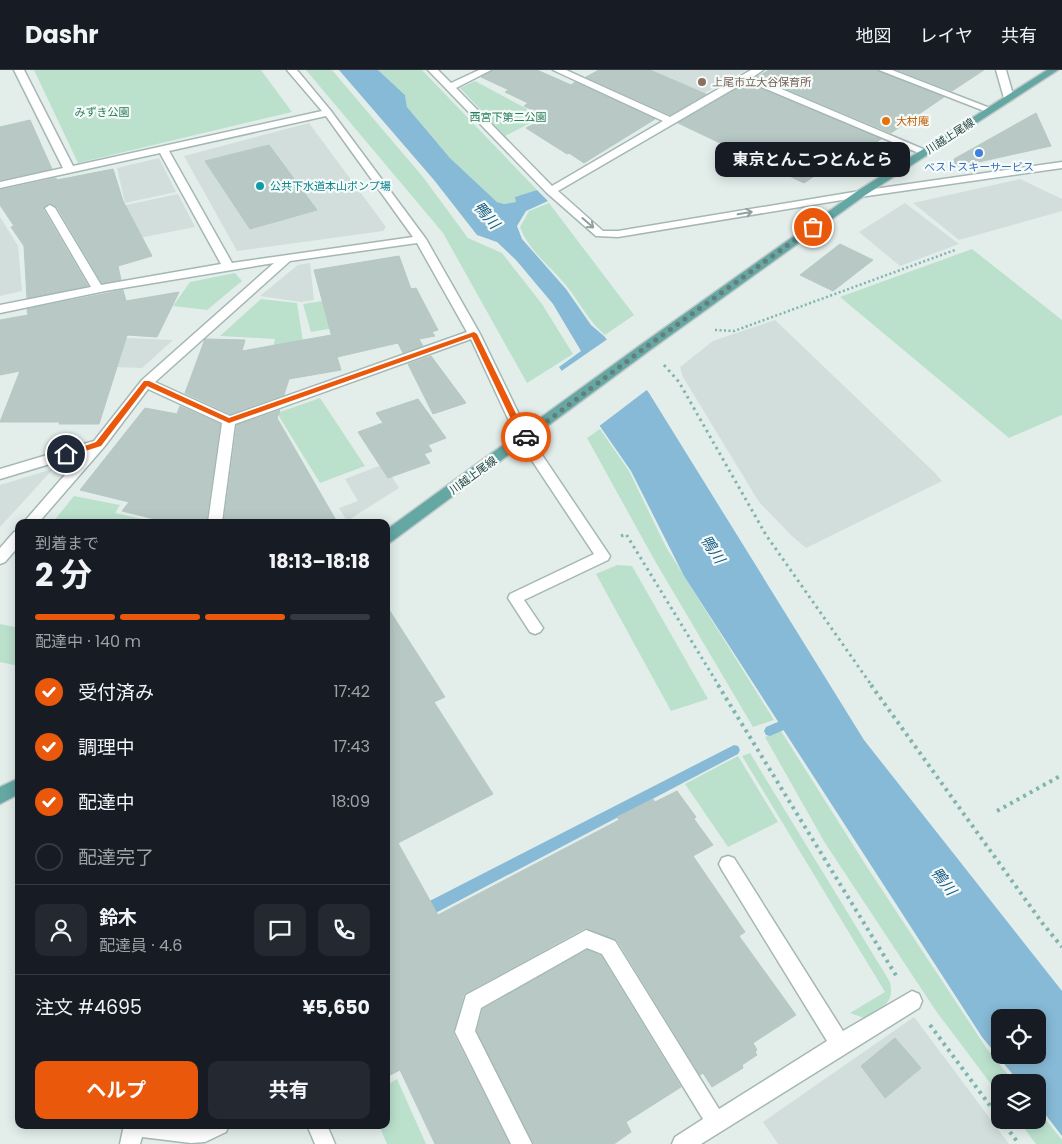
<!DOCTYPE html>
<html lang="ja">
<head>
<meta charset="utf-8">
<style>
	:root { --surface:#171b24; --page:#242831; --text:#f1f3f6; --muted:#9ea1a6; --line:#363941; --accent:#ea580c }
	body { margin:0; font-family:Poppins,"Noto Sans JP",sans-serif; background:var(--page); color:var(--text); height:100vh; display:flex; flex-direction:column; font-size:19px; white-space:nowrap }
	* { box-sizing:border-box; margin:0 }
	p { font-size:16px; color:var(--muted) }
	.icon { flex:none; width:28px; height:28px; fill:none; stroke:currentColor; stroke-width:2; stroke-linecap:round; stroke-linejoin:round }
	.map { position:relative; flex:1; overflow:hidden }
	.panel { position:absolute; left:15px; top:449px; width:375px; height:610px; display:flex; flex-direction:column; background:var(--surface); border-radius:10px; box-shadow:0 2px 12px #0003 }
	.panel>* { flex:none }
	.fabs { position:absolute; left:991px; top:939px; display:grid; gap:10px }
	.fabs a { display:grid; place-items:center; width:55px; height:55px; border-radius:10px; background:var(--surface); box-shadow:0 2px 12px #0003; font-size:25px }
	.pin { position:absolute; display:grid; place-items:center; width:42px; height:42px; color:#fff; margin:-21px; border:2px solid #fff; border-radius:50%; box-shadow:0 1px 5px #0007 }
	.courier { position:absolute; display:grid; place-items:center; width:50px; height:50px; margin:-25px; border:4px solid #ea580c; border-radius:50%; background:#fff; color:#222; box-shadow:0 1px 6px #0007 }
	.bubble { position:absolute; height:35px; border-radius:10px; background:var(--surface); box-shadow:0 2px 12px #0003; font-size:16px; font-weight:700; line-height:35px; text-align:center }
	.summary em { font-style:normal; font-weight:700 }
	.summary div { display:flex; flex-direction:column-reverse }
	.summary { display:flex; align-items:center; justify-content:space-between; height:85px; padding:0 20px }
	h1 { font-size:32px; font-weight:700; line-height:38px }
	.bar { display:grid; grid-template-columns:repeat(4,1fr); gap:8px 5px; align-content:center; height:60px; padding:0 20px }
	.bar i { height:6px; border-radius:4px; background:var(--line) }
	.bar .on { background:var(--accent) }
	.bar p { grid-column:span 4 }
	.line { display:flex; align-items:center; gap:12px; padding:0 20px; border-top:1px solid var(--line) }
	.line div { flex:1 }
	.round { display:grid; place-items:center; flex:none; width:52px; height:52px; border-radius:10px; background:var(--page) }
	ol { padding:0 20px; list-style:none }
	li { display:flex; align-items:center; gap:15px; height:55px }
	li p { margin-inline-start:auto }
	li .icon { padding:5px; border-radius:50%; background:var(--accent); color:#fff; stroke-width:4 }
	li:last-child { color:var(--muted) }
	li i { width:28px; height:28px; border:2px solid var(--line); border-radius:50% }
	.button { display:flex; gap:10px; margin-top:auto; padding:10px 20px }
	.button a { flex:1; height:58px; border-radius:10px; background:var(--accent); color:#fff; font-size:20px; font-weight:700; line-height:58px; text-align:center }
	.button a+a { background:var(--page); color:var(--text) }
	header { display:flex; align-items:center; gap:30px; box-sizing:border-box; height:70px; padding:0 25px; background:var(--surface); border-bottom:1px solid var(--line) }
	header strong { font-size:24px }
	nav { display:flex; gap:28px; margin-inline-start:auto; font-size:18px }
	.map>svg:first-child { display:block }
	.built { fill:#d1dedb }
	.green { fill:#bbe1cd }
	.water { fill:#87bad7; fill-rule:evenodd }
	.pier { fill:#e3eeeb }
	.lines { fill:none; stroke-linecap:round; stroke-linejoin:round }
	.stream { fill:#87bad7; fill-rule:evenodd }
	.building { fill:#b8c9c5; stroke:#b5c8c4 }
	.minor-casing { stroke:#a5b7b4; stroke-width:3 }
	.major-casing { stroke:#c1cac9; stroke-width:3 }
	.path-far2 { stroke:#81b4af; stroke-width:2.5; stroke-dasharray:2 2.5; stroke-linecap:butt }
	.path-far1 { stroke:#81b4af; stroke-width:3; stroke-dasharray:2.5 4; stroke-linecap:butt }
	.path { stroke:#81b4af; stroke-width:4; stroke-dasharray:3 4.5; stroke-linecap:butt }
	.minor { fill:#fff; fill-rule:evenodd }
	.major { fill:#64a7a3; fill-rule:evenodd }
	.oneway { stroke:#90a09f }
	.route { fill:#ea580c }
	.done { stroke:#657e7b; stroke-width:5; stroke-dasharray:0 9 }
	.education-dot { fill:#8d6e63; stroke:#f4faf8; stroke-width:2 }
	.food-dot { fill:#e8710a; stroke:#f4faf8; stroke-width:2 }
	.shop-dot { fill:#3f7fe0; stroke:#f4faf8; stroke-width:2 }
	.culture-dot { fill:#0f9aa8; stroke:#f4faf8; stroke-width:2 }
	.labels { text-anchor:middle; dominant-baseline:central; stroke-width:4.5; stroke-linejoin:round; paint-order:stroke }
	.far-education-label { font-size:11px; fill:#785e54; stroke:#f4faf8; text-anchor:start }
	.far-park-label { font-size:11px; fill:#287b59; stroke:#f4faf8 }
	.far-food-label { font-size:11px; fill:#c56008; stroke:#f4faf8; text-anchor:start }
	.far-street-label { font-size:11px; fill:#21413f; stroke:#f4faf8 }
	.far-shop-label { font-size:11px; fill:#366cbe; stroke:#f4faf8 }
	.far-culture-label { font-size:11px; fill:#0d838f; stroke:#f4faf8; text-anchor:start }
	.water-label { font-size:15px; font-style:italic; fill:#165a82; stroke:#f4faf8 }
</style>
</head>
<body>
<header>
<strong>Dashr</strong>
<nav><a>地図</a><a>レイヤ</a><a>共有</a></nav>
</header>
<div class="map">
<svg width="1062" height="1074" viewBox="0 0 1062 1074">
	<rect width="100%" height="100%" fill="#e3eeeb"/>
	<g class="built">
		<polygon points="651,0 746,0 705,23"/>
		<polygon points="309,53 386,157 383,161 237,181 184,86"/>
		<polygon points="159,88 176,122 125,133 117,98"/>
		<polygon points="1020,109 1062,129 1062,141 959,170 913,133"/>
		<polygon points="178,124 195,157 129,170 126,135"/>
		<polygon points="905,133 959,174 900,196 859,162"/>
		<polygon points="0,147 18,176 22,221 0,226"/>
		<polygon points="310,193 314,230 301,232 260,226 298,195"/>
		<polygon points="775,250 935,403 942,411 806,478 791,465 759,432 683,307 680,297 713,271"/>
		<polygon points="104,267 173,270 142,298 90,296"/>
		<polygon points="384,394 399,418 347,451 339,438 358,431 345,409"/>
		<polygon points="53,399 0,457 0,415"/>
		<polygon points="914,947 1009,1074 778,1074 763,1052"/>
	</g>
	<g class="green">
		<polygon points="34,0 261,0 292,42 78,93"/>
		<polygon points="306,0 332,0 423,107 468,168 502,183 542,234 573,284 527,313 443,163"/>
		<polygon points="378,0 422,0 537,120 516,127 516,132 504,134 497,132 450,88 407,37 405,25"/>
		<polygon points="475,11 542,47 505,66 460,18"/>
		<path d="M549,133l85,112 -29,20c-16,-14 -24,-30 -36,-46 -16,-21 -40,-37 -49,-62l9,-16z"/>
		<polygon points="972,179 1062,250 1062,345 1009,368 840,227"/>
		<polygon points="235,203 242,211 207,240 173,236 190,212"/>
		<polygon points="261,229 297,233 304,278 273,278 275,269 220,266"/>
		<polygon points="329,230 380,250 311,262 303,234"/>
		<polygon points="320,328 365,396 320,413 277,343"/>
		<polygon points="600,359 629,401 666,477 774,650 753,657 655,491 587,368"/>
		<polygon points="74,426 120,435 115,443 156,452 53,452"/>
		<polygon points="617,495 632,496 708,629 671,641 596,504"/>
		<polygon points="0,554 19,558 19,596 0,592"/>
		<polygon points="781,661 867,797 987,979 1014,1012 1000,1012 1000,1026 936,941 825,773 765,667"/>
		<path d="M750,683l140,229c5,23 -8,24 -26,36l-14,-5 35,-21 -143,-236z"/>
		<polygon points="738,686 778,752 728,777 685,714"/>
		<polygon points="397,1009 426,1074 387,1074 379,1055 386,1055 386,1015"/>
		<polygon points="1038,1040 1062,1070 1062,1074 1036,1074 1018,1050 1038,1050"/>
	</g>
	<path class="water" d="M339,0h39l27,25 2,12 43,51 47,44 7,2 12,-2 -1,-5 22,-7 11,11 -22,10 -9,15 5,13 44,50 25,36 13,11 45,57 215,347 198,251v145l-24,-31v-23h-19l-37,-45 -298,-461 -53,-105 -72,-104 22,-16 -28,-47 -37,-44 -19,-18 -20,-7 -43,-55zM1000,948h38v37h-38z"/>
	<polygon class="pier" points="609,268 648,319 598,357 560,302"/>
	<g class="lines">
		<g class="stream">
			<polygon points="794,645 798,646 800,650 798,654 770,666 766,665 764,661 766,657"/>
			<polygon points="734,675 738,676 740,680 738,684 426,848 421,850 416,848 414,843 416,838"/>
		</g>
	</g>
	<g class="building">
		<polygon points="493,0 537,0 571,15 575,12 655,49 584,93 569,83 567,84 526,58 548,47 524,36 528,33 505,22 509,20 481,7"/>
		<polygon points="599,0 650,0 706,24 670,45 586,7"/>
		<polygon points="769,0 877,0 944,27 891,63 757,7"/>
		<polygon points="897,0 984,0 952,21"/>
		<polygon points="747,13 881,69 857,86 849,83 804,113 678,53"/>
		<polygon points="1036,43 1051,76 956,97 954,89"/>
		<polygon points="30,50 52,99 0,110 0,57"/>
		<polygon points="269,75 317,140 250,159 205,91"/>
		<polygon points="113,99 123,131 152,186 118,196 121,210 102,213 57,137 49,133 43,139 88,216 27,228 24,176 11,157 14,156 0,135 0,120 56,108 57,110"/>
		<polygon points="840,174 873,190 833,221 800,205"/>
		<polygon points="399,186 411,219 416,218 438,260 432,262 435,266 419,269 423,276 403,283 398,273 337,287 341,300 289,309 284,325 230,344 185,323 205,269 245,270 242,281 331,265 337,286 314,200"/>
		<polygon points="123,220 126,231 179,222 157,267 127,265 99,354 59,354 60,352 0,352 20,301 0,305 0,250 28,245 27,239"/>
		<polygon points="431,286 466,333 433,344 408,294"/>
		<polygon points="418,329 446,368 428,375 432,381 424,384 430,393 388,408 358,362 383,353 376,343"/>
		<polygon points="180,336 220,354 206,452 167,452 122,441 129,432 80,420 145,338 177,344"/>
		<polygon points="280,340 277,348 337,452 224,452 237,355"/>
		<polygon points="386,535 445,627 434,632 493,724 398,773 438,845 619,750 617,747 653,729 655,732 677,721 696,747 694,749 713,775 693,786 745,862 739,866 796,945 753,973 757,980 755,982 757,985 742,995 743,998 712,1017 703,1003 700,1005 617,870 585,858 464,924 453,963 509,1074 435,1074 400,1000 386,1007"/>
		<polygon points="587,880 601,886 681,1017 626,1052 631,1062 614,1074 534,1074 477,961 483,939"/>
		<polygon points="895,968 921,998 885,1028 861,996"/>
	</g>
	<g class="lines">
		<g class="minor-casing">
			<g id="minor">
				<path d="M14,0h10l49,96 249,-55 -35,-41h10l34,41 95,128 54,95 50,103 80,119 -2,4 -84,40 19,28 -3,4 -5,2 -5,-2 -22,-34 2,-4 84,-40 -77,-116 -46,-99 -236,85 -13,98h-14l14,-99 -74,-34 -44,58 -65,75h-15l59,-68 -83,25v-10l94,-28 48,-61 132,-117 -169,28 -105,22v-8l91,-18 -46,-79 5,-3 5,3 46,77 120,-21 -61,-111 -160,35v-6l63,-14zM326,46l87,121 -181,26 -63,-112zM417,173l50,89 -237,84 -75,-34 135,-121z"/>
				<polygon points="428,0 438,0 451,13 479,0 491,0 456,18 552,116 663,51 553,0 566,0 670,47 751,0 763,0 753,7 930,82 929,84 921,84 747,11 558,121 603,161 618,161 860,121 1062,92 1062,98 860,127 618,167 596,166 547,123"/>
				<polygon points="879,0 892,0 995,40 993,42 987,42"/>
				<polygon points="996,0 1006,0 1014,28 1012,30 1009,31 1004,28"/>
				<polygon points="19,461 19,476 5,492 0,494 0,478 14,462"/>
				<polygon points="728,786 734,788 843,961 912,921 919,924 922,931 919,938 701,1074 672,1074 675,1067 703,1049 602,884 587,878 481,938 475,961 532,1074 511,1074 455,962 466,925 586,860 615,871 719,1039 827,971 722,800 719,794 722,788"/>
				<polygon points="124,1055 229,1055 226,1062 205,1072 191,1073 142,1067 140,1074 120,1074"/>
				<polygon points="307,1055 327,1055 335,1074 315,1074"/>
			</g>
		</g>
		<g class="major-casing">
			<g id="major">
				<polygon points="1047,0 1058,0 864,126 650,280 391,472 386,473 386,460 642,274 856,122"/>
				<polygon points="19,708 19,724 0,734 0,717"/>
			</g>
		</g>
		<polyline class="path-far2" points="715,260 734,261 955,180"/>
		<g class="path-far1">
			<polyline points="664,295 679,312 766,465 872,616"/>
			<polyline points="621,466 626,464 719,616"/>
		</g>
		<g class="path">
			<polyline points="718,615 897,907"/>
			<polyline points="871,615 1043,854 1062,877"/>
			<polyline points="997,741 1062,705"/>
			<polyline points="930,955 1000,1049"/>
			<polyline points="1001,1050 1019,1074"/>
		</g>
		<use href="#minor" class="minor"/>
		<use href="#major" class="major"/>
	</g>
	<defs><path id="oneway-shaft" d="M-6 0H5M1.5-3L5.5 0L1.5 3" fill="none" stroke-width="1.6" stroke-linecap="round" stroke-linejoin="round" transform="scale(1.25)"/></defs>
	<g class="oneway">
		<use href="#oneway-shaft" transform="translate(745 143) rotate(-10)"/>
		<use href="#oneway-shaft" transform="translate(588 153) rotate(41)"/>
	</g>
	<polygon class="route" points="474,262 477,264 526,364 530,367 527,370 520,368 472,267 229,353 147,316 101,376 66,387 62,384 96,372 144,311 149,311 229,348"/>
	<g class="lines">
		<polyline class="done" points="526,367 646,277 813,157"/>
	</g>
	<circle class="education-dot" cx="702" cy="12" r="5"/>
	<circle class="food-dot" cx="886" cy="51" r="5"/>
	<circle class="shop-dot" cx="979" cy="83" r="5"/>
	<circle class="culture-dot" cx="260" cy="116" r="5"/>
	<g class="labels">
		<g class="far-education-label">
			<text x="712" y="12">上尾市立大谷保育所</text>
		</g>
		<g class="far-park-label">
			<text x="102" y="42">みずき公園</text>
			<text x="508" y="47">西宮下第二公園</text>
		</g>
		<g class="far-food-label">
			<text x="896" y="51">大村庵</text>
		</g>
		<g class="far-street-label">
			<text transform="translate(950 66) rotate(-33)">川越上尾線</text>
			<text transform="translate(473 405) rotate(-36)">川越上尾線</text>
		</g>
		<g class="far-shop-label">
			<text x="979" y="97">ベストスキーサービス</text>
		</g>
		<g class="far-culture-label">
			<text x="270" y="116">公共下水道本山ポンプ場</text>
		</g>
		<g class="water-label">
			<text transform="translate(487 145) rotate(49)">鴨川</text>
			<text transform="translate(713 479) rotate(57)">鴨川</text>
			<text transform="translate(944 811) rotate(52)">鴨川</text>
		</g>
	</g>
</svg>
<div class="fabs">
<a><svg class="icon" aria-label="locate" viewBox="0 0 24 24"><circle cx="12" cy="12" r="6"/><path d="M12 2v4M12 18v4M2 12h4M18 12h4"/></svg></a>
<a><svg class="icon" aria-label="layers" viewBox="0 0 24 24"><path d="M12 4l9 5-9 5-9-5zM3 14l9 5 9-5"/></svg></a>
</div>
<div class="pin" style="left:813px;top:157px;background:#ea580c"><svg class="icon" aria-label="bag" viewBox="0 0 24 24"><path d="M5 8h14l-1 12H6zM9 8a3 3 0 0 1 6 0"/></svg></div>
<div class="pin" style="left:66px;top:384px;background:#1f2937"><svg class="icon" aria-label="home" viewBox="0 0 24 24"><path d="M3 11l9-7 9 7M6 9v11h12V9"/></svg></div>
<div class="courier" style="left:526px;top:367px"><svg class="icon" aria-label="car" viewBox="0 0 24 24"><path d="M5 17H2v-5l4-1 3-4h7l3 4 3 1v5h-3M9 17h6M6 11h13"/><circle cx="7" cy="17" r="2"/><circle cx="17" cy="17" r="2"/></svg></div>
<div class="bubble" style="left:715px;top:72px;width:195px">東京とんこつとんとら</div>
<section class="panel">
<div class="summary"><div><h1>2 分</h1><p>到着まで</p></div><em>18:13–18:18</em></div>
<div class="bar"><i class="on"></i><i class="on"></i><i class="on"></i><i></i><p>配達中 · 140 m</p></div>
<ol>
<li><svg class="icon" aria-label="check" viewBox="0 0 24 24"><path d="M5 12l5 5 9-10"/></svg>受付済み<p>17:42</p></li>
<li><svg class="icon" aria-label="check" viewBox="0 0 24 24"><path d="M5 12l5 5 9-10"/></svg>調理中<p>17:43</p></li>
<li><svg class="icon" aria-label="check" viewBox="0 0 24 24"><path d="M5 12l5 5 9-10"/></svg>配達中<p>18:09</p></li>
<li><i></i>配達完了</li>
</ol>
<div class="line" style="height:90px"><a class="round"><svg class="icon" aria-label="person" viewBox="0 0 24 24"><circle cx="12" cy="8" r="4"/><path d="M4 21q1-7 8-7t8 7"/></svg></a><div><b>鈴木</b><p>配達員 · 4.6</p></div><a class="round"><svg class="icon" aria-label="chat" viewBox="0 0 24 24"><path d="M4 5h16v11H9l-5 4z"/></svg></a><a class="round"><svg class="icon" aria-label="phone" viewBox="0 0 24 24"><path d="M5 4h4l2 5-3 2q2 4 5 5l2-3 5 2v4C11 20 4 13 5 4z"/></svg></a></div>
<div class="line" style="height:65px"><div>注文 #4695</div><b>¥5,650</b></div>
<div class="button"><a>ヘルプ</a><a>共有</a></div>
</section>
</div>
</body>
</html>
